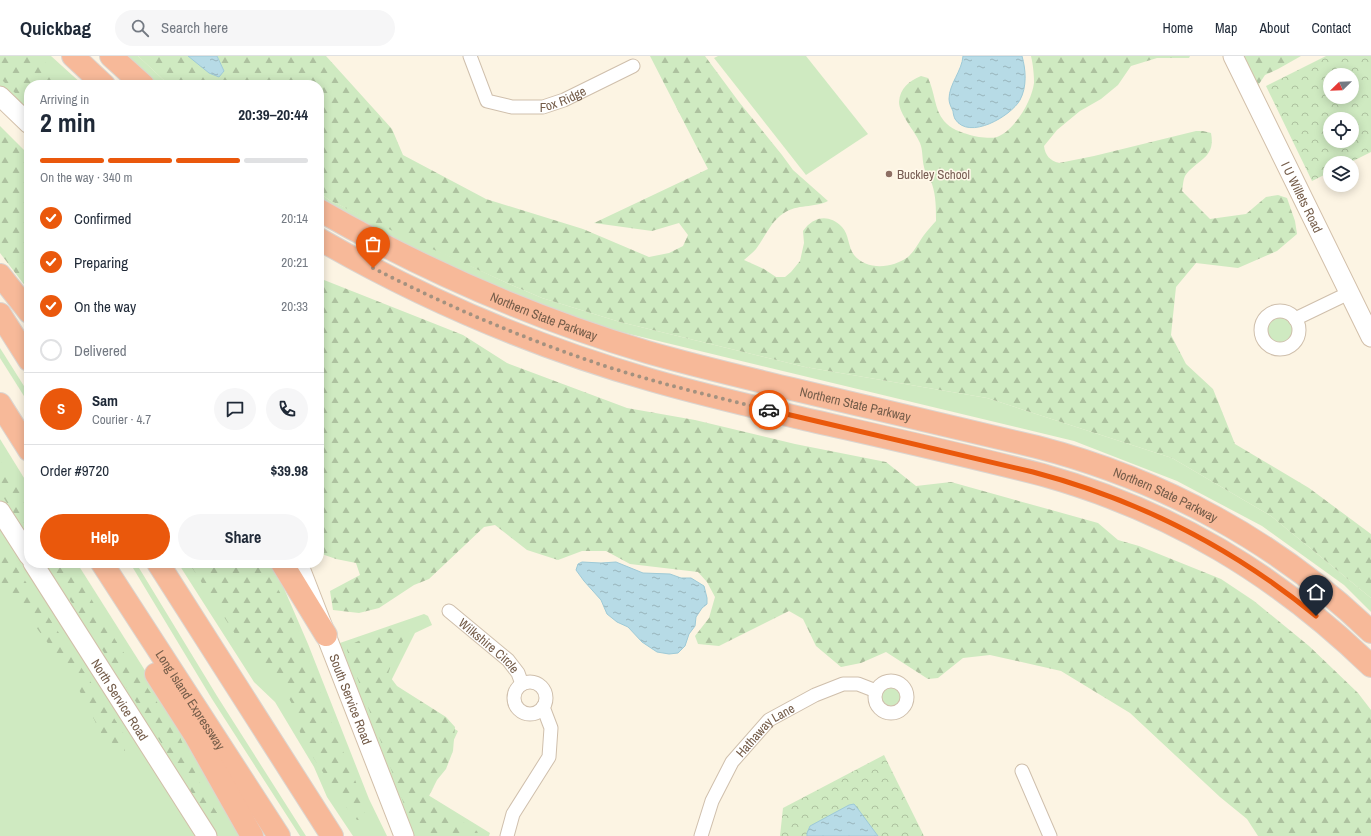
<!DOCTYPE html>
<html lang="en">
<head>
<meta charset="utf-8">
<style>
	:root { --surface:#fff; --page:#f6f6f7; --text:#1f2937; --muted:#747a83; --line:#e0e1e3; --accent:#ea580c }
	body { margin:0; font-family:"Archivo Narrow",sans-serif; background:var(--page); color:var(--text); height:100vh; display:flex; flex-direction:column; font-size:15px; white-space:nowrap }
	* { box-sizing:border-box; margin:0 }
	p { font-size:13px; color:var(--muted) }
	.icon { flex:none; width:22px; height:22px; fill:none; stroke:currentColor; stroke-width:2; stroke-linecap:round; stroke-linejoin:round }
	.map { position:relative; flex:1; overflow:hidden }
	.details { position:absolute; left:24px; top:24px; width:300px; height:488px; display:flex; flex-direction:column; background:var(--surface); border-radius:16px; box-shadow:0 2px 10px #0003 }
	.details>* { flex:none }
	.needle { width:26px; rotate:247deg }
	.tools { position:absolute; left:1323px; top:12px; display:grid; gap:8px }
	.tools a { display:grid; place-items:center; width:36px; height:36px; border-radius:50%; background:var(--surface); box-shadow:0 2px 10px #0003; font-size:20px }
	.pin { position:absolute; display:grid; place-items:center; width:34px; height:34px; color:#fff; margin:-41px -17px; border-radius:50% 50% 50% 0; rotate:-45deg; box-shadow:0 0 4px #0007 }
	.pin .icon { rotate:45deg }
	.courier { position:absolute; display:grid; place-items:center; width:40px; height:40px; margin:-20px; border:3px solid #ea580c; border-radius:50%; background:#fff; color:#222; box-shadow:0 1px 5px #0007 }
	.summary em { font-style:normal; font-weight:800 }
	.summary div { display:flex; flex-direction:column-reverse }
	.summary { display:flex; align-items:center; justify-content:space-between; height:68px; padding:0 16px }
	h1 { font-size:26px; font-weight:800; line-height:30px }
	.bar { display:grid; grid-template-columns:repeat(4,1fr); gap:6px 4px; align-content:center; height:48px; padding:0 16px }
	.bar i { height:5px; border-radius:3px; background:var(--line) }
	.bar .current { background:var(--accent) }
	.bar p { grid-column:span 4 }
	.line { display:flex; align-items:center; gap:10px; padding:0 16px; border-top:1px solid var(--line) }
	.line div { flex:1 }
	.round { display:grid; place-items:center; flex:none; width:42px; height:42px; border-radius:21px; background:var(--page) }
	ol { padding:0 16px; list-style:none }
	li { display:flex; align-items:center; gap:12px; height:44px }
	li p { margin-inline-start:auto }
	li .icon { padding:4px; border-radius:50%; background:var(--accent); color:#fff; stroke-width:4 }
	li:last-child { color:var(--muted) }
	li i { width:22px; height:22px; border:2px solid var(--line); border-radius:50% }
	.button { display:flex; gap:8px; margin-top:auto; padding:8px 16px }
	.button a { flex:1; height:46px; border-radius:24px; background:var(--accent); color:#fff; font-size:16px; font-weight:800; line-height:46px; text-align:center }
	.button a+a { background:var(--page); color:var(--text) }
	header { display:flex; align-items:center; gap:24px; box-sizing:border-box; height:56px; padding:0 20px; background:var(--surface); border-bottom:1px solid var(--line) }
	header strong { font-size:19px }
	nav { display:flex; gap:22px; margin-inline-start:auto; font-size:14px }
	.search { width:280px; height:36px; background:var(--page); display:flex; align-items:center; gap:10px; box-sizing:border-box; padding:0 14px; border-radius:22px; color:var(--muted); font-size:15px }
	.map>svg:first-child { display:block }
	.grass { fill:#cfeac1 }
	.forest { fill:url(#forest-firs) }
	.park { fill:url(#park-crowns); fill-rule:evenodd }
	.water { fill:url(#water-ripples); stroke:#9ecad7 }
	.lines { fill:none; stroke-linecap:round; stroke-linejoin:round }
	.street-casing { stroke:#cfbfac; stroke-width:15 }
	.secondary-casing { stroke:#d2bfa9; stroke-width:21 }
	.highway-casing { stroke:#dbd5d0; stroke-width:24 }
	.street { stroke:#fff; stroke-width:13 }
	.secondary { stroke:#fff; stroke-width:19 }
	.highway { stroke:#f7b999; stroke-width:22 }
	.done { stroke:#a4917f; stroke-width:4; stroke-dasharray:0 7.2 }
	.route { stroke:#ea580c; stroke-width:5 }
	.education-dot { fill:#8d6e63; stroke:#fff8e9; stroke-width:1.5 }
	.labels { text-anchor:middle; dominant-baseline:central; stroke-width:3; stroke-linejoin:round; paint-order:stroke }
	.street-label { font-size:13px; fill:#745c49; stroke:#fff8e9 }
	.education-label { font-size:13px; fill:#785e54; stroke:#fff8e9; text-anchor:start }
</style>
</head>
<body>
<header>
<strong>Quickbag</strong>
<div class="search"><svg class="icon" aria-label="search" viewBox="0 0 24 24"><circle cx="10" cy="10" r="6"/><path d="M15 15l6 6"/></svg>Search here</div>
<nav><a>Home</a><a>Map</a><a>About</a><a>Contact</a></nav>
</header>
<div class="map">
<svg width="1371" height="780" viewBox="0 0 1371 780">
	<defs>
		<pattern id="forest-firs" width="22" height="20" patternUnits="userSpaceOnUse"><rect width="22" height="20" fill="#cfeac1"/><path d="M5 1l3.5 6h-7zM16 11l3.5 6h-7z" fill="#adc19f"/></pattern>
		<pattern id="park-crowns" width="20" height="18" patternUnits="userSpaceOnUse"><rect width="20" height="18" fill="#cfeac1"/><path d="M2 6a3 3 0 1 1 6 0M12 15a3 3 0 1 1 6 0" fill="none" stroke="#adc19f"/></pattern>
		<pattern id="water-ripples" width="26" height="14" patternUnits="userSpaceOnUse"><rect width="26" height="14" fill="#b7dbe6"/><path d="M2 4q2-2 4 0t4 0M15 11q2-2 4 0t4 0" fill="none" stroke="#99b5bc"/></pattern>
	</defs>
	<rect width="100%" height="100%" fill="#fcf4e3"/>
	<g class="grass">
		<polygon points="0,0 51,0 83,29 29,29 29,60 0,33"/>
		<polygon points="122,0 138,0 169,29 153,29"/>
		<polygon points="718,0 806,0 868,78 806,119 714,2"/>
		<polygon points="319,136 329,144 507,227 542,242 620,266 805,311 987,342 1172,402 1271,460 1371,542 1371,556 1344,529 1262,470 1177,425 1074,385 617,275 526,244 410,194 319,144"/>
		<circle cx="1280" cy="274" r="19"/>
		<polygon points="0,292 29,338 29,348 0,302"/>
		<polygon points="0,383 29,430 29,491 0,444"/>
		<polygon points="0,455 207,780 0,780"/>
		<polygon points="39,507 77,507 158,635 242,780 215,780"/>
		<polygon points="130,507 136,507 217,640 306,780 300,780 212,643"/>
		<polygon points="178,507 273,507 308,588 369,743 387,780 353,780 327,741 314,711 275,646 254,626"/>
		<polygon points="424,558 428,560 432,569 415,577 387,633 458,675 428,739 490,777 489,780 414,780 337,588"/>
		<circle cx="891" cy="641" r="16"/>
	</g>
	<g class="forest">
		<polygon points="0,0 39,0 68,29 29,29 29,51 0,22"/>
		<path d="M138,0h50l36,15 -7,-15h109l66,73 11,26 83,44 97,30 66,28 20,-4 14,-7 5,-11 -9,-12 -27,8 -58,-8 114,-54 -58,-113h55l34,46 43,53 11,15 35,31c-14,7 -31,3 -44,12 -13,8 -19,24 -28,36 -3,4 -8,7 -12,11l20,9 12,8h9l6,-5 9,-11 4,-18 -1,-12c10,-14 25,-18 39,-4 7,7 6,20 12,28 13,16 39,13 54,2 6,-5 11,-15 16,-22 4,-5 8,-10 12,-14 0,-13 0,-25 -4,-37 -2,-6 -7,-11 -8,-17 -2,-8 -1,-17 -4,-24 -5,-12 -21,-29 -21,-41 1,-14 10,-21 22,-26l7,2c7,14 6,31 16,43 7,8 16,11 26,14 6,2 21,4 27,2 17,-6 35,-36 37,-54 0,-8 -1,-19 -3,-27h159l-1,2h-32l-26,8 -13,19 -17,14 -21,12 -23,19 -13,16c1,9 6,15 15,17l35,-7 102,-25h7l8,2c5,26 -14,26 -26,43 -2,4 -2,11 -3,15l28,28 36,-5 20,-17 12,-2 9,3 8,23 2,13 -20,17 -39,17 -42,-5 -20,24 -5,48 15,29 27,25 22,55 74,44 62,46v64l-100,-82 -99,-58 -185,-60 -182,-31 -185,-45 -78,-24 -35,-15 -112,-51 -66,-32 -10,-8v-107h-150z"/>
		<polygon points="1238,0 1301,0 1278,13 1265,19 1259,28 1260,40"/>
		<polygon points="0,70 29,99 29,235 0,197"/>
		<polygon points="319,222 463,279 507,307 627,352 695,364 795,388 886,406 916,430 951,426 1098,467 1118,484 1139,490 1221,523 1254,545 1309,590 1358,637 1371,654 1371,780 1258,780 1247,763 1220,741 1130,657 1061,615 990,599 963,602 938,622 928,623 886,596 861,607 841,611 816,590 803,563 789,555 719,590 698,588 695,580 709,562 715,541 707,526 698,516 630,508 606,495 582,495 558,504 527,494 495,469 484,471 429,523 414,529 379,552 359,557 333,554 330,535 360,519 356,507 336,503 319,497"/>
		<polygon points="0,405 29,440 29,482 0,436"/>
		<polygon points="0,486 123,676 125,695 103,681 72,620 36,571 0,527"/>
		<polygon points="46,507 70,507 116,585 179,679 205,738 221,763 218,772 206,760 136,646"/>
		<polygon points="189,507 262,507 287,548 340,688 363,743 366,764 357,764 346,751 309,695 299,674 295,653 277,622 248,598"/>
		<polygon points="404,570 407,580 396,594 388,618 397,630 446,661 455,671 453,695 446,713 437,724 428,742 436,749 477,775 479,780 420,780 404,748 347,594 348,590 379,575"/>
	</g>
	<g class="park">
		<path d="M1326,0h45v96l-22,11h-19v9l-18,9 -46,-95zM1330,19h22v22h-22zM1330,63h22v22h-22z"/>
		<polygon points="884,699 924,780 780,780 783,752"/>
	</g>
	<g class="water">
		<polygon points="188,0 217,0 224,15 219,21 209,17"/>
		<path d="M963,0h59c4,14 5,31 -2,44 -9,16 -51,41 -65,19 -1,-2 -2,-6 -2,-8 -2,-4 -4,-8 -4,-12 0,-15 13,-28 14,-43z"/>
		<polygon points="582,506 601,507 616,506 643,517 670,518 681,522 691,522 704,530 707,542 707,548 702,552 696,561 695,570 689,578 685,590 678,597 669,598 657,596 642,586 628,571 617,566 607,558 601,544 584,525 576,514 578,508"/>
		<polygon points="854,748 858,753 878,780 807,780 807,777 810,770 849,749"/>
	</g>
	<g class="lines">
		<g class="street-casing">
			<g id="street">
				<path id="s1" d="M470,0l17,45 25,6h31l21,-7 69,-34"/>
				<circle cx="1280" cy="274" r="19"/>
				<polyline points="1295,263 1349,237"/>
				<path id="s2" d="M449,555l59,49 10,13 4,11"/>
				<circle cx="891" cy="641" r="16"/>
				<circle cx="530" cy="642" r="16"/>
				<polyline points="1022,715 1050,780"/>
				<polyline points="507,780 513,758 549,701 551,672 543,651"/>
				<path id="s3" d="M701,780l11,-35 20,-39 37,-42 46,-25 28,-11h15l18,7"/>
			</g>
		</g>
		<g class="secondary-casing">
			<g id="secondary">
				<path id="s4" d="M1233,0l138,281"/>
				<polyline points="0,40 29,68"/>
				<polyline points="0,455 29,500"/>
				<path id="s5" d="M33,507l174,273"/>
				<path id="s6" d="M298,507l106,273"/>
			</g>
		</g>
		<g class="highway-casing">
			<g id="highway">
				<polyline points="73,0 104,29"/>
				<polyline points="111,0 143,29"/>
				<path id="s7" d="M319,154c103,59 214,108 328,142 48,14 96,25 145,37 81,19 163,38 245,58 124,32 241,95 334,185"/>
				<path d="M319,183c104,60 217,108 332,141 48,14 97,25 145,37 83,19 165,37 247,58 128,36 233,99 328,191"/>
				<polyline points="0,219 29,256"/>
				<polyline points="0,258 29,304"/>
				<polyline points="0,348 29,394"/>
				<path id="s8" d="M102,507l177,273"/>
				<polyline points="158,507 332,780"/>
				<polyline points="282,507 326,579"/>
				<polyline points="156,618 195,679 252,780"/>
			</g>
		</g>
		<use href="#street" class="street"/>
		<use href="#secondary" class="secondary"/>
		<use href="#highway" class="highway"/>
	</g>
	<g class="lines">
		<path class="done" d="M373,212c76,39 154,72 235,99 53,17 107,30 161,43"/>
		<path class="route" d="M769,354l264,62c103,27 200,76 283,144"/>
	</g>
	<circle class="education-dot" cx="889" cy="118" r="4"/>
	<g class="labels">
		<g class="street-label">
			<text stroke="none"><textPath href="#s1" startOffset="126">Fox Ridge</textPath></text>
			<text stroke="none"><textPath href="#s4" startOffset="157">I U Willets Road</textPath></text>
			<text stroke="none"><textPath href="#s7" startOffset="249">Northern State Parkway</textPath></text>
			<text stroke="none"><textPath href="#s7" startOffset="573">Northern State Parkway</textPath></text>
			<text stroke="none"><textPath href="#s7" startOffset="897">Northern State Parkway</textPath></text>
			<text stroke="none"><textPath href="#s2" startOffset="53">Wilkshire Circle</textPath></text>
			<text stroke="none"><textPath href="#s5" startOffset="162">North Service Road</textPath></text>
			<text stroke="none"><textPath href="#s8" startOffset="163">Long Island Expressway</textPath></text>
			<text stroke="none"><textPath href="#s6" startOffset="146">South Service Road</textPath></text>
			<text stroke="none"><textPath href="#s3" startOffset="127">Hathaway Lane</textPath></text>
		</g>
		<g class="education-label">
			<text x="897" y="118">Buckley School</text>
		</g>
	</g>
</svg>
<div class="tools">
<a><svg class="needle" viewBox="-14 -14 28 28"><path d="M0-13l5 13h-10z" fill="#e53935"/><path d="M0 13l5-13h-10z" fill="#747a83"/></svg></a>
<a><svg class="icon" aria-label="locate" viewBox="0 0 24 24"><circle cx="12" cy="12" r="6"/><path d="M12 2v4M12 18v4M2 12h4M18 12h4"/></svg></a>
<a><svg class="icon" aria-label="layers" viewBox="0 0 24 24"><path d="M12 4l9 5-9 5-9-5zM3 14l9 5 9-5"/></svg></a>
</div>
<div class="pin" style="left:373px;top:212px;background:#ea580c"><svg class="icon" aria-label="bag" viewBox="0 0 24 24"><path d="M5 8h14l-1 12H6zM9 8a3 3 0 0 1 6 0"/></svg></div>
<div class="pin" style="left:1316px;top:560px;background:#1f2937"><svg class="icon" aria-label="home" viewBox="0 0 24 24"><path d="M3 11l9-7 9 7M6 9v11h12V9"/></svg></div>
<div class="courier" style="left:769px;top:354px"><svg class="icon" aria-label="car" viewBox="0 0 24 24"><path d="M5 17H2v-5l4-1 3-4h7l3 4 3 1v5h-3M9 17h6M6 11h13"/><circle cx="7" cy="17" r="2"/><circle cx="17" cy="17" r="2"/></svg></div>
<section class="details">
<div class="summary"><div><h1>2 min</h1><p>Arriving in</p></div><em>20:39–20:44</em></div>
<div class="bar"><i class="current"></i><i class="current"></i><i class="current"></i><i></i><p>On the way · 340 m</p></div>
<ol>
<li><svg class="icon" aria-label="check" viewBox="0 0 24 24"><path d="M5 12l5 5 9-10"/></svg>Confirmed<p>20:14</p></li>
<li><svg class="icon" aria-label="check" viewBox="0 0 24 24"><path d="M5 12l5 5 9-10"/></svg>Preparing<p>20:21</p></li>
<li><svg class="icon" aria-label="check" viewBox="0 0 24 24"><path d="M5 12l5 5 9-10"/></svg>On the way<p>20:33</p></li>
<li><i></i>Delivered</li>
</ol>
<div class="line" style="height:72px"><b class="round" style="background:var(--accent);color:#fff">S</b><div><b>Sam</b><p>Courier · 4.7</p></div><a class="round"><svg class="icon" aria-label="chat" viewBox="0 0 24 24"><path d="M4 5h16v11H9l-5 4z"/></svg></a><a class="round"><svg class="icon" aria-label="phone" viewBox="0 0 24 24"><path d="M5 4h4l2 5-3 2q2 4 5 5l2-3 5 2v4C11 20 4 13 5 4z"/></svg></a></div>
<div class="line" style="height:52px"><div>Order #9720</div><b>$39.98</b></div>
<div class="button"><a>Help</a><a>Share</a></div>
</section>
</div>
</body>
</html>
